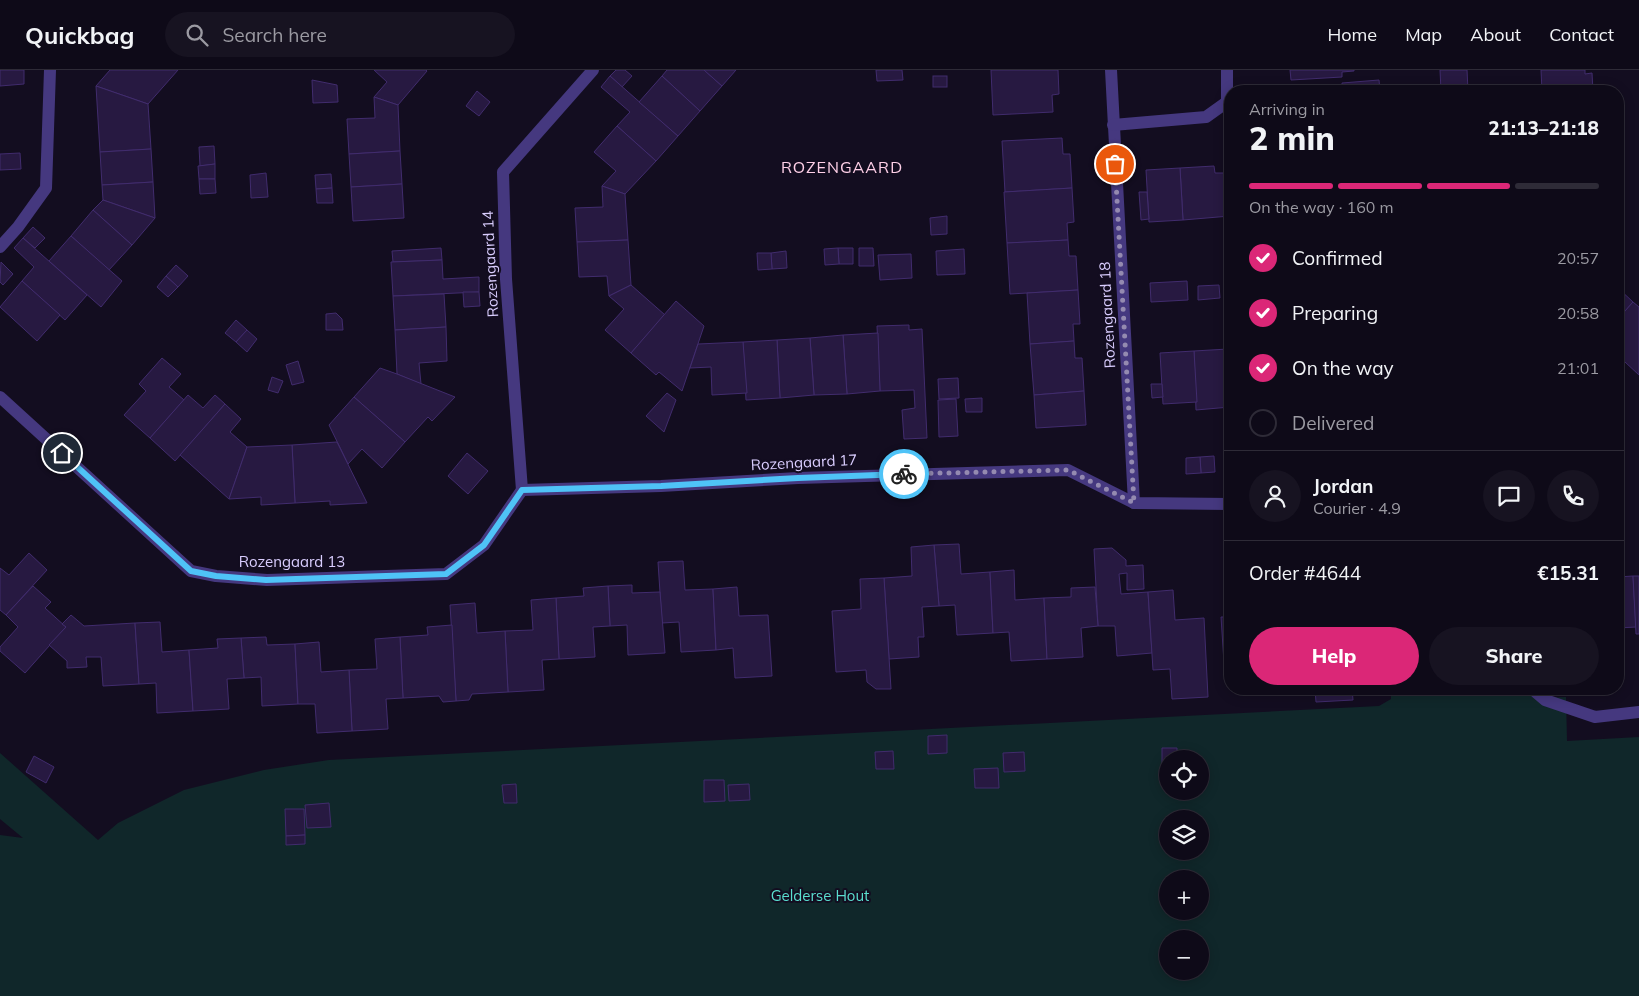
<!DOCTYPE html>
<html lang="en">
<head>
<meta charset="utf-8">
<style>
	:root { --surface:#0e0a18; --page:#171321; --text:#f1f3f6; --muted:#9b9aa2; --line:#2e2b37; --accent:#db2777 }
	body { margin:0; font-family:Mulish,sans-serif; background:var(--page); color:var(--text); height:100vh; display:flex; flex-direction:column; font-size:19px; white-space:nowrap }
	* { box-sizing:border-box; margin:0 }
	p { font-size:16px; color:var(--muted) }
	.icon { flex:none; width:28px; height:28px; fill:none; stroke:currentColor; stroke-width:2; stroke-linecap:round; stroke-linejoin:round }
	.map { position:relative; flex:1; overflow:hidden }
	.panel { position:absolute; left:1224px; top:15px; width:400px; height:610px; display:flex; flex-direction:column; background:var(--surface); border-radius:20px; box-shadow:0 2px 12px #0003,0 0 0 1px var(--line) }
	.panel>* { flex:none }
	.fabs { position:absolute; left:1159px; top:680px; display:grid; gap:10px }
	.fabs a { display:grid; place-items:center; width:50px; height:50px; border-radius:50%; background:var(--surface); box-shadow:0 2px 12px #0003,0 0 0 1px var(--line); font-size:25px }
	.pin { position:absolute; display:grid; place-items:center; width:42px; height:42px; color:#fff; margin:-21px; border:2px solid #fff; border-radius:50%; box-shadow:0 1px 5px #0007 }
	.courier { position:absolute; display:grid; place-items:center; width:50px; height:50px; margin:-25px; border:4px solid #4fc3f7; border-radius:50%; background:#fff; color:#222; box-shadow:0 1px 6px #0007 }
	.head em { font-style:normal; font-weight:800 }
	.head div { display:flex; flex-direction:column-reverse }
	.head { display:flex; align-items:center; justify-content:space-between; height:85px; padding:0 25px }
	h1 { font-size:32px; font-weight:800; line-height:38px }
	.bar { display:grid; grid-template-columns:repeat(4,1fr); gap:8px 5px; align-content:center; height:60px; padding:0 25px }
	.bar i { height:6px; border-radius:4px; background:var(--line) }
	.bar .active { background:var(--accent) }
	.bar p { grid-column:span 4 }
	.line { display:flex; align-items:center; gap:12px; padding:0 25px; border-top:1px solid var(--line) }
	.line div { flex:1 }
	.round { display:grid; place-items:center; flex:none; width:52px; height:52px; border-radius:26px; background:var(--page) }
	ol { padding:0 25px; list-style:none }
	li { display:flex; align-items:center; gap:15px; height:55px }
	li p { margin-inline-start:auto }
	li .icon { padding:5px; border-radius:50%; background:var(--accent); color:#fff; stroke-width:4 }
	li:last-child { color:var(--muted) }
	li i { width:28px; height:28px; border:2px solid var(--line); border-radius:50% }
	.action { display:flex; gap:10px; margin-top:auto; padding:10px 25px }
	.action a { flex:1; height:58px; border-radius:30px; background:var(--accent); color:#fff; font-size:20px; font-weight:800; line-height:58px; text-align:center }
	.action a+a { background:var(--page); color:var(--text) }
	header { display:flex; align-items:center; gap:30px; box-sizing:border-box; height:70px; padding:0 25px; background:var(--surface); border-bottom:1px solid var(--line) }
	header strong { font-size:24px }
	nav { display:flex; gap:28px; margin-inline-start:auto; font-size:18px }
	.search { width:350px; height:45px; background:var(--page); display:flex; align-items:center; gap:12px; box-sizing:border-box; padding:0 18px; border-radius:28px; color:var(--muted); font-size:19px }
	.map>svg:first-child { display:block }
	.green { fill:#10272a; fill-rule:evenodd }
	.building { fill:#271941; stroke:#412c6d }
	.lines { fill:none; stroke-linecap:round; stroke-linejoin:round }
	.minor { stroke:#45387f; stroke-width:12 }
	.done { stroke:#948ab0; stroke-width:5; stroke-dasharray:0 9 }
	.route { stroke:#4fc3f7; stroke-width:6 }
	.labels { text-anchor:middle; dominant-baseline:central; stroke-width:4; stroke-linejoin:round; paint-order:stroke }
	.street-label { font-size:15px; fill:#d9cdfe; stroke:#130d20 }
	.park-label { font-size:15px; fill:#5addce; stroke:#130d20 }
	.neighbourhood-label { font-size:16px; letter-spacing:1px; fill:#fecfe7; stroke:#130d20 }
</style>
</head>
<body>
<header>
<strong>Quickbag</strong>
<div class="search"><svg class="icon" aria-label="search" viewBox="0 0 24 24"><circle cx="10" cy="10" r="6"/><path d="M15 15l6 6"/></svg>Search here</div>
<nav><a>Home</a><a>Map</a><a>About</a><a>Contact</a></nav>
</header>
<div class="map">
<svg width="1639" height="926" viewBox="0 0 1639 926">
	<rect width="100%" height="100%" fill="#130d20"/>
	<path class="green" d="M1391,619h119l27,9 29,-1 1,44 72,-4v259h-1639v-161l23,3 -23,-19v-66l98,87 20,-17 66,-33 80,-20 65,-10 1050,-54 12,-7zM1168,689h32v32h-32zM1168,749h32v32h-32zM1168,809h32v32h-32zM1168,869h32v32h-32z"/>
	<g class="building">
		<polygon points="0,0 24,0 24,14 0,16"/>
		<polygon points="110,0 178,0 148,34 96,16"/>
		<polygon points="374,0 426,0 427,1 398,35 374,27 387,12"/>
		<polygon points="616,0 625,0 632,6 622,17 610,6"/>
		<polygon points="667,0 704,0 722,16 700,41 662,6"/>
		<polygon points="704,0 736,0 722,16"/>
		<polygon points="876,0 902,0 903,10 877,11"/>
		<polygon points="991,0 1058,0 1059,24 1052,25 1053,42 993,45"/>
		<polygon points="1290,0 1354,0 1354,1 1342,2 1342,7 1291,10"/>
		<polygon points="1440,0 1467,0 1468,21 1441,21"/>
		<polygon points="1541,0 1585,0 1585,4 1592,3 1593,21 1542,21"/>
		<polygon points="610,6 678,66 656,91 617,56 630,42 601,17"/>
		<polygon points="662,6 700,41 678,66 639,32"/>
		<rect x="933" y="6" width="14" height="11"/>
		<polygon points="312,10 337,15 338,32 313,33"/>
		<polygon points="1379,10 1380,21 1342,21 1342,13"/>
		<polygon points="96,16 148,34 151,79 100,82"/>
		<polygon points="477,21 490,32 479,46 466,36"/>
		<polygon points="374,27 398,35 400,81 349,84 347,49 375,48"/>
		<polygon points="617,56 656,91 625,124 602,116 616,101 594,82"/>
		<polygon points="1062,68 1063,84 1070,84 1072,118 1005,122 1002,71"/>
		<polygon points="214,76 215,94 200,96 199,77"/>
		<polygon points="151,79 153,112 102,115 100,82"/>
		<polygon points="400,81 402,114 351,117 349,84"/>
		<polygon points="20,83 21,99 0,100 0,84"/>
		<polygon points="215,94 215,109 199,109 198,96"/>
		<polygon points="1214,96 1215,103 1230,103 1230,146 1183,150 1180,98"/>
		<polygon points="1180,98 1183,150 1149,152 1146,100"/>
		<polygon points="266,103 268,127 251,128 250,105"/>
		<polygon points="331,104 332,118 316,119 315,105"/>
		<polygon points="199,109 215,109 216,123 200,124"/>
		<polygon points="153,112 155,148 103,130 102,115"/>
		<polygon points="402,114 404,148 353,151 351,117"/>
		<polygon points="602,116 625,124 628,170 577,172 575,138 603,137"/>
		<polygon points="332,118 333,133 317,133 316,119"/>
		<polygon points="1072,118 1074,152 1067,153 1068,170 1007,173 1004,122"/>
		<polygon points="1139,122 1147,122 1149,149 1141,150"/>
		<polygon points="103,130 155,148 132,175 93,140"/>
		<polygon points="93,140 132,175 109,200 71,166"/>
		<polygon points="947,146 947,164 931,165 930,148"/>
		<polygon points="33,157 45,168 35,178 23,168"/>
		<polygon points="71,166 122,211 101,237 49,191"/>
		<polygon points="23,168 87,225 65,250 22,211 34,197 14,178"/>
		<polygon points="628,170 631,215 609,226 607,206 579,207 577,172"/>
		<polygon points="1068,170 1069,186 1076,186 1078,220 1010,224 1007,173"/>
		<polygon points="441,178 442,190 393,192 392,181"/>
		<polygon points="838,178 853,178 853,194 839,194"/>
		<polygon points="838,178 839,194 825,195 824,179"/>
		<polygon points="859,178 873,178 874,196 859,196"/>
		<polygon points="964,179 965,204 937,205 936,181"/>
		<polygon points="786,181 787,198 772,199 771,183"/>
		<polygon points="757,183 771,183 772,199 758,200"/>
		<polygon points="911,184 912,208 880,210 878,185"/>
		<polygon points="442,190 443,209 479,207 479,222 393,226 391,192"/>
		<polygon points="1,192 13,204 3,215 0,212"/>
		<polygon points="176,195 188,206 178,217 166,206"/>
		<polygon points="166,206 178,217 168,227 157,217"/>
		<polygon points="22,211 60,245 37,271 0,237"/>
		<polygon points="1187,211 1188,230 1151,232 1150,213"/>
		<polygon points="631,215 665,245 631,283 605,260 624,239 609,226"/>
		<polygon points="1219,215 1220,228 1198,230 1198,216"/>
		<polygon points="1618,218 1633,232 1618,249"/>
		<polygon points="1078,220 1080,254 1073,254 1074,271 1030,274 1027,223"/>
		<polygon points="463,222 479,222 480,236 464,237"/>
		<polygon points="444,224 446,257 395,260 393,226"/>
		<polygon points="676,231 704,256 682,321 659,302 656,305 631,283"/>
		<polygon points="1633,232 1639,237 1639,305 1625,292 1618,300 1618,249"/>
		<polygon points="336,243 342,249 343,260 326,260 326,244"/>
		<polygon points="236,250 247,260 236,272 225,263"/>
		<polygon points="909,255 909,260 922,259 927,368 904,369 902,340 915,338 914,320 880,321 877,256"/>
		<polygon points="446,257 447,291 419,293 421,314 397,304 395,260"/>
		<polygon points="247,260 257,269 247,282 236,272"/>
		<polygon points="878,263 880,321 847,324 843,265"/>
		<polygon points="843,265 847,324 814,325 810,268"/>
		<polygon points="810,268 814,325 780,328 777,270"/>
		<polygon points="777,270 780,328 746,330 743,272"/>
		<polygon points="1074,271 1075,288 1082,288 1084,321 1034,325 1030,274"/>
		<polygon points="743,272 747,323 712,325 711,297 690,298 698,274"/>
		<polygon points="1228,279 1230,337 1196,340 1194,281"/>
		<polygon points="1194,281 1197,332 1163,334 1160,283"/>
		<polygon points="162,288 181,304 169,317 184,330 150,368 124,345 146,321 139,314"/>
		<polygon points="298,291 304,312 292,315 286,295"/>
		<polygon points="380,298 397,304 455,327 432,351 428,347 405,372 354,327"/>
		<polygon points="272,307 283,311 278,323 268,320"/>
		<polygon points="958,308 959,328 939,329 938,309"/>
		<polygon points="1151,314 1162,314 1163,327 1152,328"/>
		<polygon points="1084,321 1086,355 1036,358 1034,325"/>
		<polygon points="667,323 676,330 664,362 646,346"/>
		<polygon points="188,325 203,338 215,325 225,334 175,391 150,368"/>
		<polygon points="354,327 405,372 382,398 362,379 348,394 329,355"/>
		<polygon points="982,328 982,342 966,342 965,329"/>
		<polygon points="956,329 958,366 939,367 938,330"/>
		<polygon points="225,334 241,349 230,362 247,377 229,429 180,385"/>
		<polygon points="337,372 367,433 330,435 330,431 295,433 292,375"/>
		<polygon points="292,375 295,433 261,435 261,427 229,429 247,377"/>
		<polygon points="467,383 488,401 468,424 448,406"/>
		<polygon points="1214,386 1215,402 1201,403 1200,387"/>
		<polygon points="1200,387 1201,403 1186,404 1186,388"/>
		<polygon points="959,474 961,504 990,502 993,563 957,565 955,535 939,536 934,475"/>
		<polygon points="934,475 939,536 922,537 924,567 918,567 919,587 889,589 884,508 912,506 911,477"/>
		<polygon points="1112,478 1126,490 1126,496 1143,495 1144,519 1127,520 1127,503 1119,504 1121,524 1148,522 1152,583 1117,586 1115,556 1098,556 1094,479"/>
		<polygon points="29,483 47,500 6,545 0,540 0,498 9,505"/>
		<polygon points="683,491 685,520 713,519 716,580 681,582 679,552 662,553 658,492"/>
		<polygon points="1014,500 1015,530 1044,528 1047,589 1011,591 1009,562 993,563 990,502"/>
		<polygon points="1633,506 1636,557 1618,558 1618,507"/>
		<polygon points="1633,506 1639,506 1639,564 1636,564"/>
		<polygon points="884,508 891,619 876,619 867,612 866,600 836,602 832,541 861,539 860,509"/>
		<polygon points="632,515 632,523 660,522 665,583 628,585 627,555 610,556 608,516"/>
		<polygon points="33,516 51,532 45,538 66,557 25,603 0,581 0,577 18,557 6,545"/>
		<polygon points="608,516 610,556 593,557 595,587 559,589 556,528 584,526 583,518"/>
		<polygon points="737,517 739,546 768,545 772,606 735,608 733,578 716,580 713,519"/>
		<polygon points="1095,517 1098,556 1081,558 1083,587 1047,589 1044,528 1071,527 1071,518"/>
		<polygon points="1173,520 1175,550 1204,548 1208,627 1172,629 1170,599 1153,600 1148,522"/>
		<polygon points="556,528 559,589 542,590 544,620 508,622 505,561 533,560 531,530"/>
		<polygon points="475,533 477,563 505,561 508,622 472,624 469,630 456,631 450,535"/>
		<polygon points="71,545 84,556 135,553 139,614 103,616 101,587 86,587 87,597 67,598 67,591 49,575 66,557 62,554"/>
		<polygon points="1221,547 1230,547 1230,608 1225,608"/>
		<polygon points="160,552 162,582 189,580 193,641 157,643 156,613 139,614 135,553"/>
		<polygon points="452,555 456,631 443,632 439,626 403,628 400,567 428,565 427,557"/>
		<polygon points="266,567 267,575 295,574 298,634 262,636 261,607 244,608 241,568"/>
		<polygon points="400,567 403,628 386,629 388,659 352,661 349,600 377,599 375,569"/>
		<polygon points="241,568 244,608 227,609 229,639 193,641 189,580 218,578 217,569"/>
		<polygon points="319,572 321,602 349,600 352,661 317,663 315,634 298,634 295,574"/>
		<polygon points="1315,619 1352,619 1353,630 1316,632"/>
		<polygon points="947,665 947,683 928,684 928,666"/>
		<polygon points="1162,678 1177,678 1177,689 1168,689 1168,703 1162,703"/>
		<polygon points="893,681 894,699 876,699 875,682"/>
		<polygon points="1024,682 1025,701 1004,702 1003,683"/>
		<polygon points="34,686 54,697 46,713 26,702"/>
		<polygon points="998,698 999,718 975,718 974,699"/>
		<polygon points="704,710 724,710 725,731 704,732"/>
		<polygon points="516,714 517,733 504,733 502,715"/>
		<polygon points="749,714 750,730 729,731 728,715"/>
		<polygon points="329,733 331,757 307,758 305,735"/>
		<polygon points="285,739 304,739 305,765 286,766"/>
		<polygon points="305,765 305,774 286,775 286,766"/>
	</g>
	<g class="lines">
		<g class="minor">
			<polyline points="1111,0 1134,433"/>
			<polyline points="1113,55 1206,47 1227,32 1227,0"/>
			<polyline points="0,177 18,157 46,118 50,0"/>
			<polyline points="0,327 191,501 216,506 267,510 446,504 484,475 522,420"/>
			<polyline points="522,420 661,416 798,408 1068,400 1134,433 1230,434"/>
			<polyline points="522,420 506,209 503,102 593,0"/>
			<polyline points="1532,619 1545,630 1595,647 1639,642"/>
		</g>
	</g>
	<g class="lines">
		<polyline class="done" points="904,404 1068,400 1134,433 1115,94"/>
		<polyline class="route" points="62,383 191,501 216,506 266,510 446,504 484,475 522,420 661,416 798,408 904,404"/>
	</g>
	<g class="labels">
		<g class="street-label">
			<text transform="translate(490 194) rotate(-93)">Rozengaard 14</text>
			<text transform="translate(1107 245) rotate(-93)">Rozengaard 18</text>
			<text transform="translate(804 392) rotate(-3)">Rozengaard 17</text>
			<text x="292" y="491">Rozengaard 13</text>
		</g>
		<g class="park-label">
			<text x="820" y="825">Gelderse Hout</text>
		</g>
		<g class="neighbourhood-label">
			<text x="842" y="97">ROZENGAARD</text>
		</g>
	</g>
</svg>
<div class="fabs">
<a><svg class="icon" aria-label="locate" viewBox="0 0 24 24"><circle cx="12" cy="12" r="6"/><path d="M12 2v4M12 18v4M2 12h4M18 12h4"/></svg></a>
<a><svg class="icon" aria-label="layers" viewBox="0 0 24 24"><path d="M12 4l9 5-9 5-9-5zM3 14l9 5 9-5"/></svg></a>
<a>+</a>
<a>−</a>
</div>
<div class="pin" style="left:1115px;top:94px;background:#ea580c"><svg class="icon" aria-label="bag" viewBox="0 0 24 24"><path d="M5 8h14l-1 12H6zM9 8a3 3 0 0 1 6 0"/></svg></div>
<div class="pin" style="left:62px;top:383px;background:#1f2937"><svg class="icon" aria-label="home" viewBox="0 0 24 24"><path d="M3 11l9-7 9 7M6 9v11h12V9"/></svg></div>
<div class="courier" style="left:904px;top:404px"><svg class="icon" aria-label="bike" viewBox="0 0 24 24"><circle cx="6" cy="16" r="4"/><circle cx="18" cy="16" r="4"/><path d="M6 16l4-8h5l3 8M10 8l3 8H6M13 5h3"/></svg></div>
<section class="panel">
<div class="head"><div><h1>2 min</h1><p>Arriving in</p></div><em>21:13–21:18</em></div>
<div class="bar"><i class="active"></i><i class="active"></i><i class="active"></i><i></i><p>On the way · 160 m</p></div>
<ol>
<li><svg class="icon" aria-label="check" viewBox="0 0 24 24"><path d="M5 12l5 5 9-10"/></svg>Confirmed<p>20:57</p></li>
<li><svg class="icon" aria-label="check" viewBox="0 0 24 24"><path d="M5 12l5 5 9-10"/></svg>Preparing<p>20:58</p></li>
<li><svg class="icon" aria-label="check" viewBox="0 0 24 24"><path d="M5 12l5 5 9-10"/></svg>On the way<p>21:01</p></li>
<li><i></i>Delivered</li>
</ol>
<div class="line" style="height:90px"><a class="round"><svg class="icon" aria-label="person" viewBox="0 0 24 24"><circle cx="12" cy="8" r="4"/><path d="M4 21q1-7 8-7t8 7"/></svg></a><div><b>Jordan</b><p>Courier · 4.9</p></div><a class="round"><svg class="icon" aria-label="chat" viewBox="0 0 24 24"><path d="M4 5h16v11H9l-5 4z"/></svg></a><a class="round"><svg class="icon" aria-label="phone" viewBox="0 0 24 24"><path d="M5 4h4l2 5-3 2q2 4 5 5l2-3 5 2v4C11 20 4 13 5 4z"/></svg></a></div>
<div class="line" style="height:65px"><div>Order #4644</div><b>€15.31</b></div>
<div class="action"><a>Help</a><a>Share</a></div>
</section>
</div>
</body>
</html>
